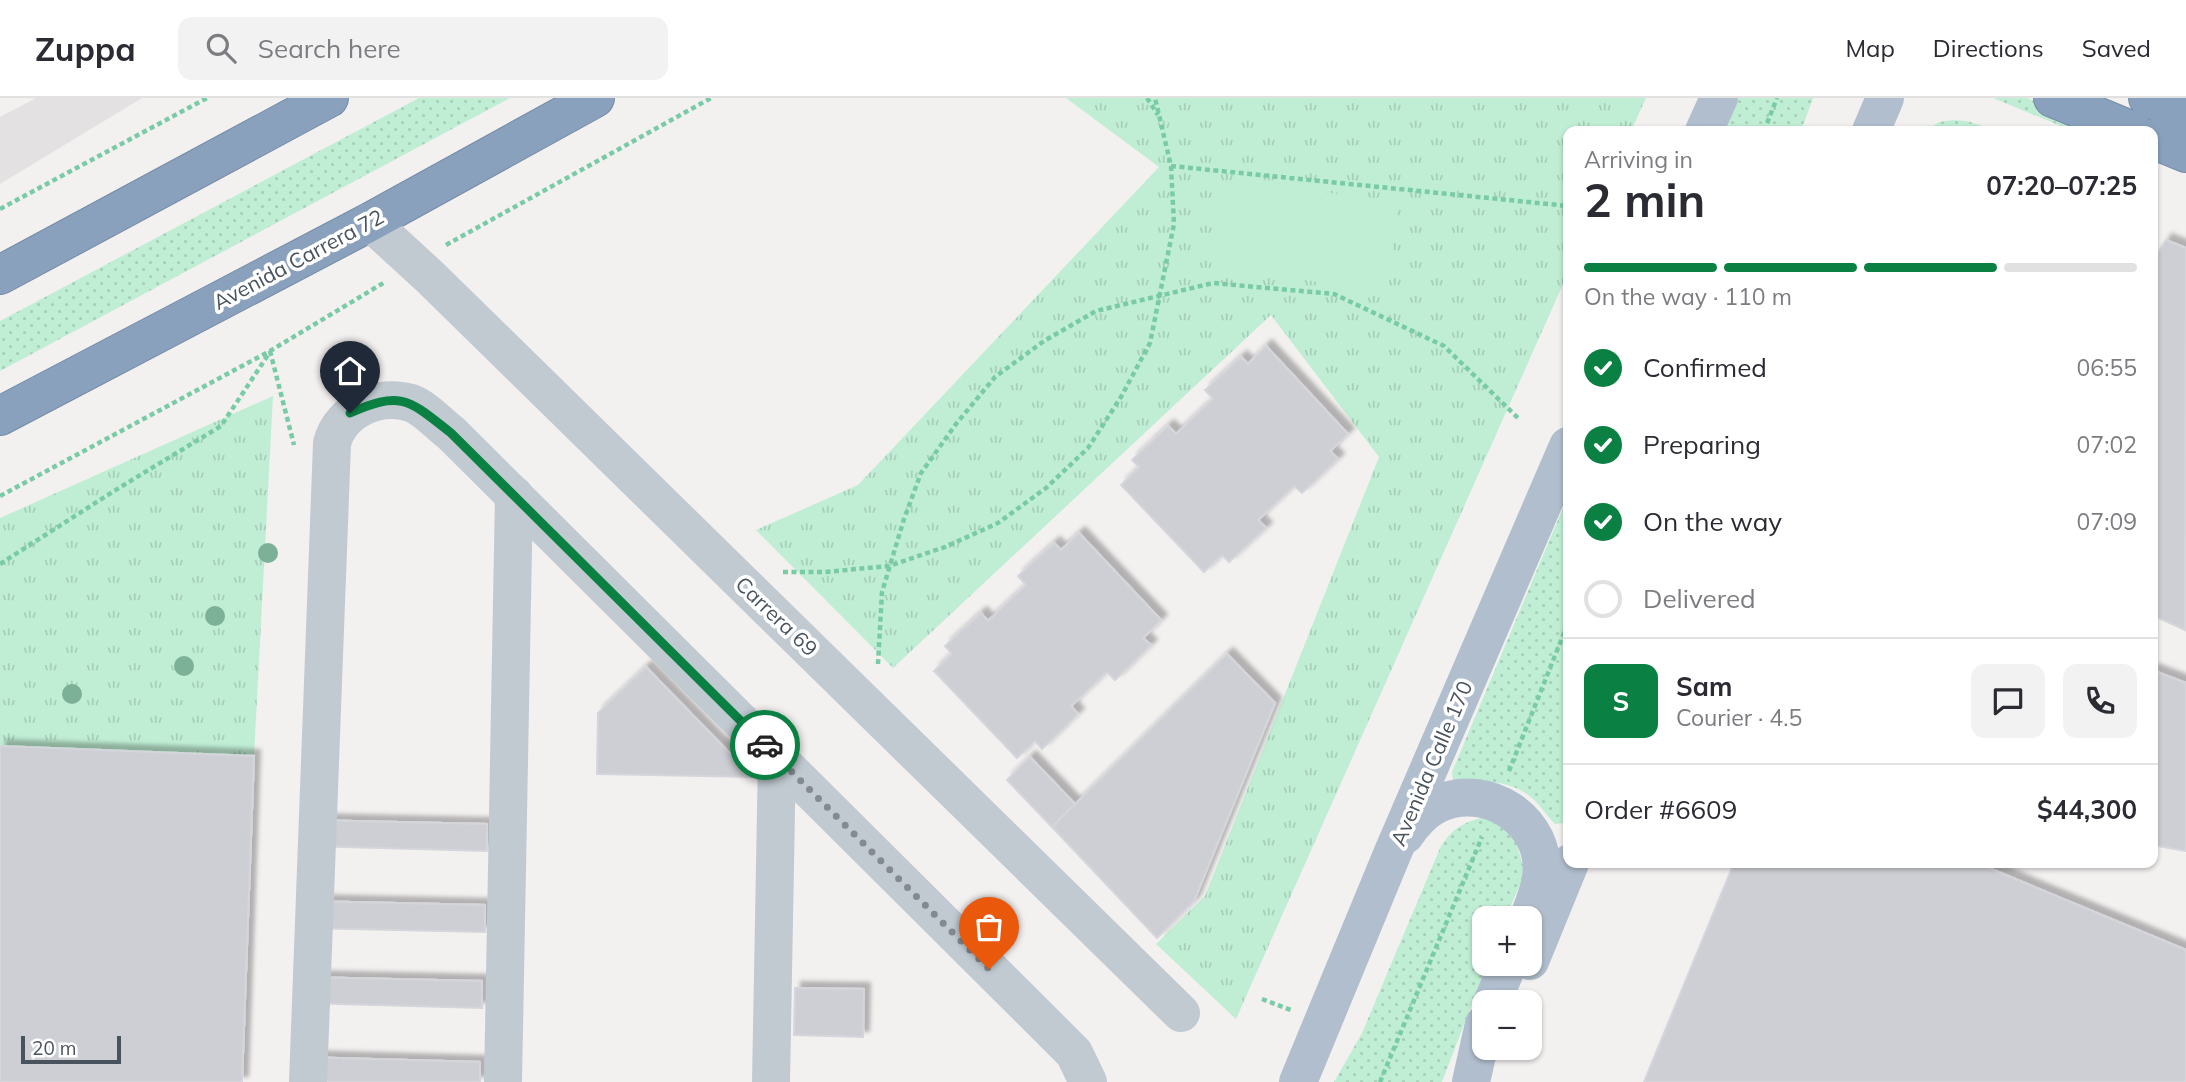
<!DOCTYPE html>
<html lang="en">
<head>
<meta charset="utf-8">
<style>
	:root { --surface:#fff; --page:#f2f2f3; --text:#2b2b33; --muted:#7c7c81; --line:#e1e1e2; --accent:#0b8043 }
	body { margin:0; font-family:Mulish,sans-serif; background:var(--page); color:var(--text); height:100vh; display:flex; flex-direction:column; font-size:26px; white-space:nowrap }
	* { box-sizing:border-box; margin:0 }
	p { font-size:23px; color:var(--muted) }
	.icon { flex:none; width:38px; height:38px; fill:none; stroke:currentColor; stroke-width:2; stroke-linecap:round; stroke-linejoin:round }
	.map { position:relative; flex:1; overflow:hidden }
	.details { position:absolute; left:1563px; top:28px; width:595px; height:742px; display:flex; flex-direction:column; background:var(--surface); border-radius:14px; box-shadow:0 2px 5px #0004 }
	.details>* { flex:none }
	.buttons { position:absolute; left:1472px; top:808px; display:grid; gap:14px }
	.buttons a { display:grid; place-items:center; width:70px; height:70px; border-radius:14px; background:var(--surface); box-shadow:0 2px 5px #0004; font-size:35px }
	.scale { position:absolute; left:21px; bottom:18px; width:100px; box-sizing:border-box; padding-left:7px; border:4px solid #49535d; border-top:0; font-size:19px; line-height:24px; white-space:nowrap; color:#49535d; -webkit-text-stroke:5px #fff; paint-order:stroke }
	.pin { position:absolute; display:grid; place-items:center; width:60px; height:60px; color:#fff; margin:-72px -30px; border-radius:50% 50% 50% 0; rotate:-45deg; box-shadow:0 0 7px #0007 }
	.pin .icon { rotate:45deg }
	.courier { position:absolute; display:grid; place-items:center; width:70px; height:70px; margin:-35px; border:5px solid #0b8043; border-radius:50%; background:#fff; color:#222; box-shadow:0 2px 9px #0007 }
	.overview em { font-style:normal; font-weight:700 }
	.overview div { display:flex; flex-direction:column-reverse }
	.overview { display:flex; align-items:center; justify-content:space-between; height:119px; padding:0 21px }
	h1 { font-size:46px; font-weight:700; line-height:52px }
	.bar { display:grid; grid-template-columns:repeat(4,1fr); gap:10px 7px; align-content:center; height:84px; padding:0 21px }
	.bar i { height:9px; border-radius:5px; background:var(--line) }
	.bar .on { background:var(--accent) }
	.bar p { grid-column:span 4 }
	.line { display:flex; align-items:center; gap:18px; padding:0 21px; border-top:2px solid var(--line) }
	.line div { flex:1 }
	.round { display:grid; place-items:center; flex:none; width:74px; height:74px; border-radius:14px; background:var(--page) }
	ol { padding:0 21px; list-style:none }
	li { display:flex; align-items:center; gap:21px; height:77px }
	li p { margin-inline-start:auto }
	li .icon { padding:7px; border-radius:50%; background:var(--accent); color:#fff; stroke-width:4 }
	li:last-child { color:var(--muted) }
	li i { width:38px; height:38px; border:4px solid var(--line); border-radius:50% }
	header { display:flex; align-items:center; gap:42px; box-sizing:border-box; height:98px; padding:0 35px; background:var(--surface); border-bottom:2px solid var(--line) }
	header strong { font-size:33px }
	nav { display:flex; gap:38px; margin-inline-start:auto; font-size:24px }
	.search { width:490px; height:63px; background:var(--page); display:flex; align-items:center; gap:18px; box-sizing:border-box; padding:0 24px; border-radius:14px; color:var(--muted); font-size:26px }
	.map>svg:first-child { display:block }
	.education { fill:#e3e1e2 }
	.grass { fill:url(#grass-dots) }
	.park { fill:url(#park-tufts) }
	.pitch { fill:#c0eed4 }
	.building { fill:#cdcfd4; stroke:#d4d6db; stroke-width:2; filter:url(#shadow) }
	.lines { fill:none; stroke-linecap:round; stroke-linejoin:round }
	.highway-casing { stroke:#758ca9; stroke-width:40 }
	.path { stroke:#79cba6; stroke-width:4.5; stroke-dasharray:5 3.5; stroke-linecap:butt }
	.minor { stroke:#c1cad1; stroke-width:38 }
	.major { stroke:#b1bece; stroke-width:38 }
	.highway { stroke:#8aa1bd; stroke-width:38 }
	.tree { fill:#7cb198 }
	.done { stroke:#848a90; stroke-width:7; stroke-dasharray:0 12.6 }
	.route { stroke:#0b8043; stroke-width:9 }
	.labels { text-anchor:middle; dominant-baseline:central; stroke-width:7; stroke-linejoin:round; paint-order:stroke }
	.street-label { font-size:21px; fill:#49535d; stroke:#fff }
</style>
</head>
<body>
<header>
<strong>Zuppa</strong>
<div class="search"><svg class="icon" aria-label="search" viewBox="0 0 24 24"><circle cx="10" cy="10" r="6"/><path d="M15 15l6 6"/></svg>Search here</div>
<nav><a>Map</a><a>Directions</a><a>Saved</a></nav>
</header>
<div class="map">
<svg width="2186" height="984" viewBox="0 0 2186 984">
	<defs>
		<pattern id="grass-dots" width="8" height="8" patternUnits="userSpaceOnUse" patternTransform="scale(1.75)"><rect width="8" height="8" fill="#c0eed4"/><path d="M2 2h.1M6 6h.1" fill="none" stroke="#a6ceb8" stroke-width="1.8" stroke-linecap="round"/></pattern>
		<pattern id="park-tufts" width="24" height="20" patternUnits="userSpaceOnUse" patternTransform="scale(1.75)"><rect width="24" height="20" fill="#c0eed4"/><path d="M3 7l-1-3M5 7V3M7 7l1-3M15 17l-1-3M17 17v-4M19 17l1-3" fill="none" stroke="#a6ceb8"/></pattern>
		<filter id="shadow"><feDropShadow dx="6" dy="-6" stdDeviation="2" flood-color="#0004"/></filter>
	</defs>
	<rect width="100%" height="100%" fill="#f3f0f0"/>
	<polygon class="education" points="36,0 142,0 0,86 0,19"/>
	<g class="grass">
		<polygon points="419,0 510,0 0,273 0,223"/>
		<polygon points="1735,0 1813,0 1801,33 1721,33"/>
		<polygon points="1993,0 2027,0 2107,33 2073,33"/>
		<polygon points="1953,22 1967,23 1998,33 1925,33 1939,24"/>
		<path d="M1568,398v318l-4,9 -9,1c-8,-8 -14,-18 -22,-25 -21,-20 -54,-18 -80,-19l-1,-8z"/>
		<path d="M1485,719l27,11 13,45 -20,46h-21v45h3l-45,118h-108l28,-49 79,-187c12,-18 23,-24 44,-29z"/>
	</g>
	<g class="park">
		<polygon points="1066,0 1646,0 1631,33 1568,33 1568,175 1236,921 1156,846 1205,798 1379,359 1271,217 893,570 756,432 858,387 1159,69"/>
		<polygon points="273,298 254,658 0,648 0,420"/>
	</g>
	<polygon class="pitch" points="1221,82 1398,103 1388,192 1211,171"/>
	<g class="building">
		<polygon points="2166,142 2186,150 2185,532 2152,517 2152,165"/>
		<polygon points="1266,248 1348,336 1330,353 1338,361 1302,395 1294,388 1258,422 1266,430 1229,464 1222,457 1204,474 1121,387 1139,369 1132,362 1168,328 1176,336 1213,301 1205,292 1241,259 1248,266"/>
		<polygon points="1079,435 1161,522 1143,540 1151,547 1115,582 1107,574 1071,608 1078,616 1042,651 1035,643 1017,660 934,573 952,556 945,548 981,515 988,523 1026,487 1018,478 1054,445 1061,452"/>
		<polygon points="1227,556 1275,605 1194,803 1157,840 1052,729"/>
		<polygon points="646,569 753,679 597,676 598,615"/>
		<polygon points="2152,572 2186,585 2186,753 2152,747"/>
		<polygon points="0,648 254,658 242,984 0,984"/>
		<polygon points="1030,659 1075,706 1052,729 1007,682"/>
		<polygon points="308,722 487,726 487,753 308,748"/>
		<polygon points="1734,765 1977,765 2186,852 2186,984 1644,984"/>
		<polygon points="306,803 485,807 485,834 306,830"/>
		<polygon points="303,879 482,883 482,910 303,905"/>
		<polygon points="795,890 864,891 863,939 794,937"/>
		<polygon points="301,959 480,964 480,984 301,984"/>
	</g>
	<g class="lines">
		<g class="highway-casing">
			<g id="highway">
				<polyline points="2053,0 2133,33"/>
				<polyline points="2148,0 2186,16"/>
				<polyline points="2152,41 2186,55"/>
				<polyline points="0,177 329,0"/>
				<polyline points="0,318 370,124 595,0"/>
			</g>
		</g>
		<g class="path">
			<polyline points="1147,0 1158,17"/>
			<polyline points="1764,33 1777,0"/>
			<polyline points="1171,68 1568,108"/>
			<polyline points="0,111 207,0"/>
			<polyline points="446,147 711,0"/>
			<polyline points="270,253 294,347"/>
			<polyline points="0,398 270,253 385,184"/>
			<polyline points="0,466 114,393 221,328 270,254"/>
			<polyline points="783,474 825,474 889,468 945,449 998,425 1046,390 1088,350 1121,299 1150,245 1174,126 1171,68 1155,0"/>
			<polyline points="878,566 882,494 904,421 921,375 956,326 995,279 1044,243 1096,213 1213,185 1334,196 1444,248 1520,322"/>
			<polyline points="1509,673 1568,525"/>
			<polyline points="1262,901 1291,912"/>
			<polyline points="1380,984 1482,739"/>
		</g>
		<g class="minor">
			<polyline points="370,124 430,179 1181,915"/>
			<path d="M308,984l24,-639c9,-33 46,-50 79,-40 14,5 28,21 40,30l598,595 25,25 14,29"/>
			<polyline points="503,984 514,397"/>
			<polyline points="771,984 777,659"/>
		</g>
		<g class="major">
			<polyline points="1704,33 1719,0"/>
			<polyline points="1871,33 1885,0"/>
			<path d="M1405,737c7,-10 19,-24 31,-30 50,-25 113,16 105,73 -2,14 -8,28 -13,41"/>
			<polyline points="1530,863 1570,765"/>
			<polyline points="1492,905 1508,866"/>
			<polyline points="1298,984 1393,754 1568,348"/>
			<polyline points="1471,984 1484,926"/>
		</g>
		<use href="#highway" class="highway"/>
	</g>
	<g class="tree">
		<circle cx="268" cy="455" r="10"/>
		<circle cx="215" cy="518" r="10"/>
		<circle cx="184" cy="568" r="10"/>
		<circle cx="72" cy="596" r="10"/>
	</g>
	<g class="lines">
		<polyline class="done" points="765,647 989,871"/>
		<path class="route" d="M350,315c52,-23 59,-13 101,20l314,312"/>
	</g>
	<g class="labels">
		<g class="street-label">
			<text transform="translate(298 161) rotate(-28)">Avenida Carrera 72</text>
			<text transform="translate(777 518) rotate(44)">Carrera 69</text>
			<text transform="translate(1431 665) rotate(-67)">Avenida Calle 170</text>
		</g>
	</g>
</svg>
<div class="buttons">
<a>+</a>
<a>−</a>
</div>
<div class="scale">20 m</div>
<div class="pin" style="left:989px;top:871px;background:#ea580c"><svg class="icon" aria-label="bag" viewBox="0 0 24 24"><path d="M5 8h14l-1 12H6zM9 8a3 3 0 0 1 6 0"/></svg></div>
<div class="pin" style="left:350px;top:315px;background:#1f2937"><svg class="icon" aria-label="home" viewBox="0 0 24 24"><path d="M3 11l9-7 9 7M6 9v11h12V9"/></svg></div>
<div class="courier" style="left:765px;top:647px"><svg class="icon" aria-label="car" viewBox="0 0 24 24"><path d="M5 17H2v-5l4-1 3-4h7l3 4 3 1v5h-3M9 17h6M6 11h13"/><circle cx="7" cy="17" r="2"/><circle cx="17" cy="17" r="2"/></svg></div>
<section class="details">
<div class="overview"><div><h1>2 min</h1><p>Arriving in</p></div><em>07:20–07:25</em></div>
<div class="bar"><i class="on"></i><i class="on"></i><i class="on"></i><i></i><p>On the way · 110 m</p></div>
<ol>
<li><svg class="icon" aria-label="check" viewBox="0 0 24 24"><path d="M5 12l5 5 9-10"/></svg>Confirmed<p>06:55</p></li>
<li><svg class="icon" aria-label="check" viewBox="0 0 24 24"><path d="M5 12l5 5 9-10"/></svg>Preparing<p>07:02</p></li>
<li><svg class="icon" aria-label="check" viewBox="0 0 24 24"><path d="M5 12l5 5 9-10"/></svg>On the way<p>07:09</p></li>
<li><i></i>Delivered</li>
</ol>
<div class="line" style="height:126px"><b class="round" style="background:var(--accent);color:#fff">S</b><div><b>Sam</b><p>Courier · 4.5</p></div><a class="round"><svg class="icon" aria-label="chat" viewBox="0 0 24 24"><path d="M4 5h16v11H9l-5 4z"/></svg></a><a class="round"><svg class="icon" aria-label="phone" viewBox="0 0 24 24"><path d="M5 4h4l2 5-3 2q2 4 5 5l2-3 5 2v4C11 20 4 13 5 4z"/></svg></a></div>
<div class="line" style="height:91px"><div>Order #6609</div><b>$44,300</b></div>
</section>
</div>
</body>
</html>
